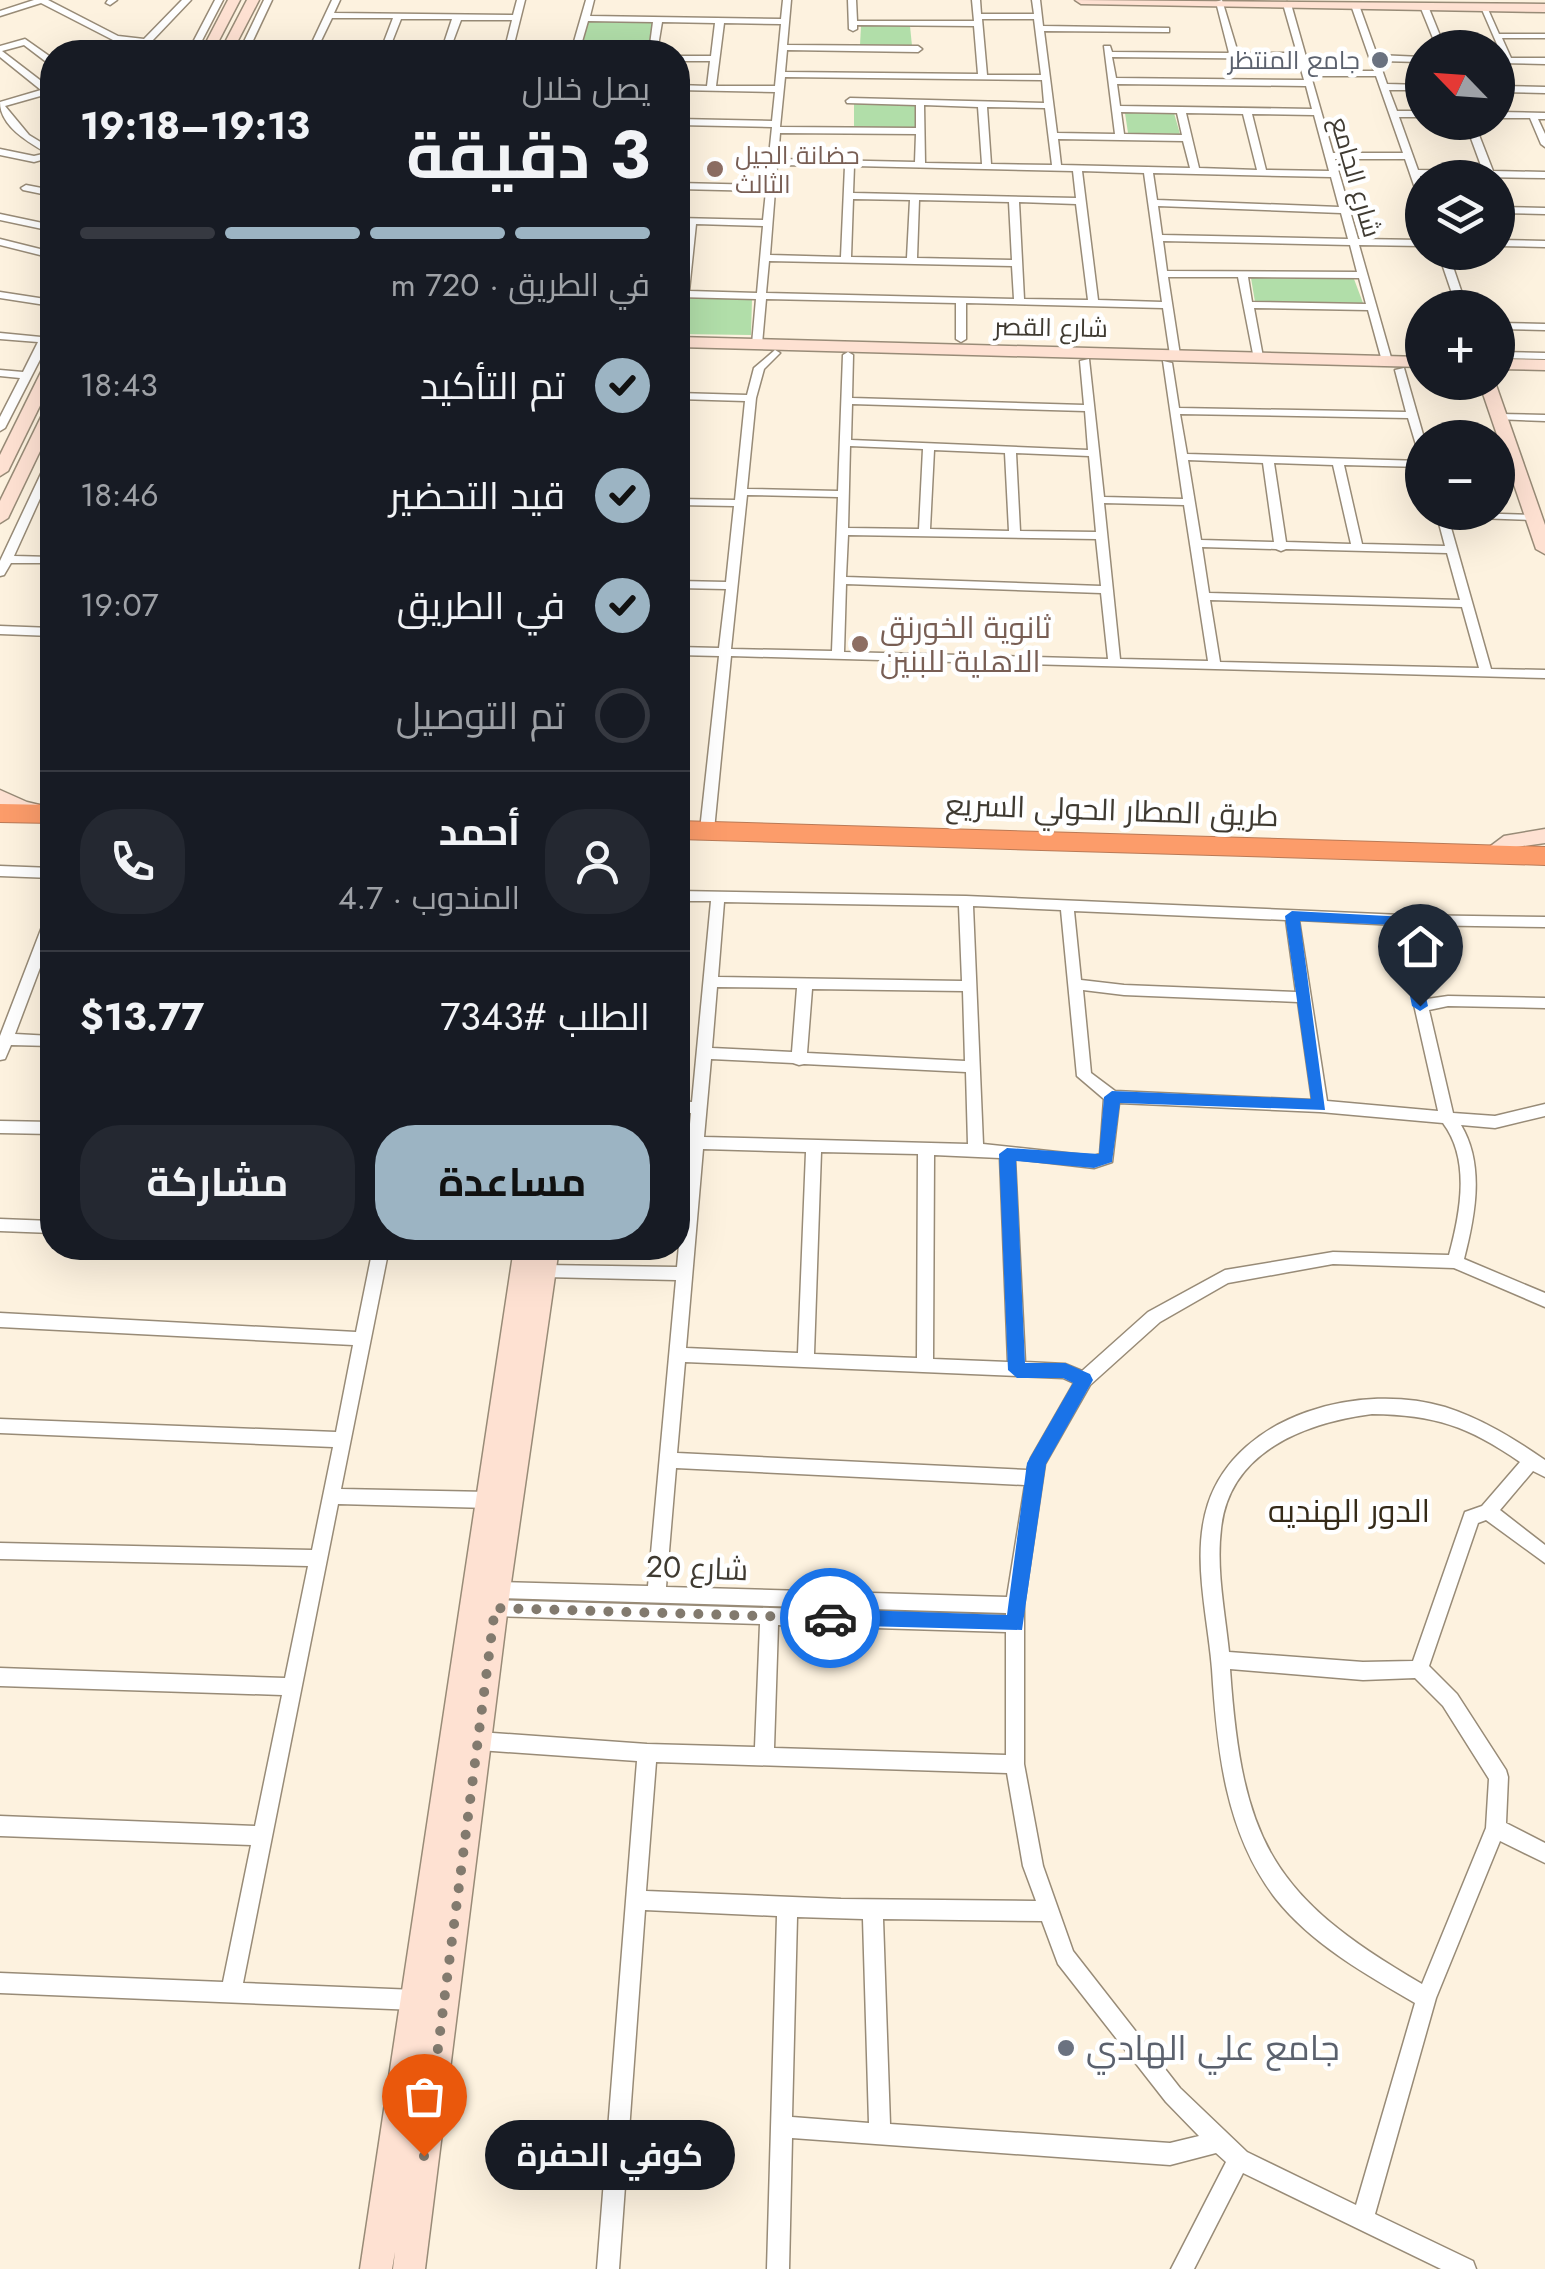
<!DOCTYPE html>
<html lang="ar">
<head>
<meta charset="utf-8">
<style>
	:root { --surface:#171b24; --page:#242831; --text:#f1f3f6; --muted:#9ea1a6; --line:#363941; --accent:#9cb4c3 }
	body { margin:0; font-family:Jost,Cairo,sans-serif; background:var(--page); color:var(--text); direction:rtl; height:100vh; display:flex; flex-direction:column; font-size:38px; white-space:nowrap }
	* { box-sizing:border-box; margin:0 }
	p { font-size:32px; color:var(--muted) }
	.icon { flex:none; width:55px; height:55px; fill:none; stroke:currentColor; stroke-width:2; stroke-linecap:round; stroke-linejoin:round }
	.map { position:relative; flex:1; overflow:hidden; direction:ltr }
	.sheet { position:absolute; left:40px; top:40px; width:650px; height:1220px; display:flex; flex-direction:column; background:var(--surface); border-radius:40px; box-shadow:0 10px 40px #0002; direction:rtl }
	.sheet>* { flex:none }
	.needle { width:65px; rotate:295deg }
	.buttons { position:absolute; left:1405px; top:30px; display:grid; gap:20px }
	.buttons a { display:grid; place-items:center; width:110px; height:110px; border-radius:50%; background:var(--surface); box-shadow:0 10px 40px #0002; font-size:50px }
	.pin { position:absolute; display:grid; place-items:center; width:85px; height:85px; color:#fff; margin:-102px -42px; border-radius:50% 50% 50% 0; rotate:-45deg; box-shadow:0 0 10px #0007 }
	.pin .icon { rotate:45deg }
	.courier { position:absolute; display:grid; place-items:center; width:100px; height:100px; margin:-50px; border:8px solid #1a73e8; border-radius:50%; background:#fff; color:#222; box-shadow:0 2px 12px #0007 }
	.bubble { position:absolute; height:70px; border-radius:35px; background:var(--surface); box-shadow:0 10px 40px #0002; font-size:32px; font-weight:700; line-height:70px; text-align:center; direction:rtl }
	.overview em { font-style:normal; font-weight:700 }
	.overview div { display:flex; flex-direction:column-reverse }
	.overview { display:flex; align-items:center; justify-content:space-between; height:170px; padding:0 40px }
	h1 { font-size:65px; font-weight:700; line-height:75px }
	.bar { display:grid; grid-template-columns:repeat(4,1fr); gap:15px 10px; align-content:center; height:120px; padding:0 40px }
	.bar i { height:12px; border-radius:8px; background:var(--line) }
	.bar .selected { background:var(--accent) }
	.bar p { grid-column:span 4 }
	.line { display:flex; align-items:center; gap:25px; padding:0 40px; border-top:2px solid var(--line) }
	.line div { flex:1 }
	.round { display:grid; place-items:center; flex:none; width:105px; height:105px; border-radius:40px; background:var(--page) }
	ol { padding:0 40px; list-style:none }
	li { display:flex; align-items:center; gap:30px; height:110px }
	li p { margin-inline-start:auto }
	li .icon { padding:10px; border-radius:50%; background:var(--accent); color:#111; stroke-width:4 }
	li:last-child { color:var(--muted) }
	li i { width:55px; height:55px; border:5px solid var(--line); border-radius:50% }
	.button { display:flex; gap:20px; margin-top:auto; padding:20px 40px }
	.button a { flex:1; height:115px; border-radius:40px; background:var(--accent); color:#111; font-size:40px; font-weight:700; line-height:115px; text-align:center }
	.button a+a { background:var(--page); color:var(--text) }
	.map>svg:first-child { display:block }
	.green { fill:#b1dea9 }
	.lines { fill:none; stroke-linecap:round; stroke-linejoin:round }
	.street-casing { stroke:#988b77; stroke-width:3 }
	.secondary-casing { stroke:#988b77; stroke-width:3 }
	.highway-casing { stroke:#ba7a56; stroke-width:2 }
	.street { fill:#fff; fill-rule:evenodd }
	.secondary { fill:#fee1d2; fill-rule:evenodd }
	.highway { fill:#fc9c6a; fill-rule:evenodd }
	.route { fill:#1a73e8 }
	.done { stroke:#827a6e; stroke-width:10; stroke-dasharray:0 18 }
	.worship-dot { fill:#6b7280; stroke:#fff; stroke-width:4 }
	.education-dot { fill:#8d6e63; stroke:#fff; stroke-width:4 }
	.labels { text-anchor:middle; dominant-baseline:central; stroke-width:9; stroke-linejoin:round; paint-order:stroke }
	.far-worship-label { font-size:25px; fill:#5b616d; stroke:#fff; text-anchor:end }
	.far-education-label { font-size:25px; fill:#785e54; stroke:#fff; text-anchor:start }
	.far-street-label { font-size:25px; fill:#3f3a31; stroke:#fff }
	.education-label { font-size:30px; fill:#785e54; stroke:#fff; text-anchor:start }
	.street-label { font-size:30px; fill:#3f3a31; stroke:#fff }
	.neighbourhood-label { font-size:32px; fill:#352a18; stroke:#fff }
	.near-worship-label { font-size:35px; fill:#5b616d; stroke:#fff; text-anchor:start }
</style>
</head>
<body>
<div class="map">
<svg width="1545" height="2269" viewBox="0 0 1545 2269">
	<rect width="100%" height="100%" fill="#fdf2df"/>
	<g class="green">
		<polygon points="586,20 655,21 649,52 578,52"/>
		<polygon points="861,26 910,26 912,46 860,45"/>
		<polygon points="854,103 917,105 917,130 854,129"/>
		<polygon points="1125,113 1174,113 1180,134 1128,133"/>
		<polygon points="1251,278 1354,279 1363,303 1255,302"/>
		<polygon points="678,297 752,299 751,335 678,334"/>
	</g>
	<g class="lines">
		<g class="street-casing">
			<g id="street">
				<polygon points="34,0 48,0 118,36 144,39 182,0 191,0 152,41 191,46 215,0 223,0 196,52 113,40 41,3 0,16 0,11"/>
				<polygon points="108,0 117,0 110,5 106,3"/>
				<polygon points="264,0 272,0 249,49 309,49 332,0 340,0 334,13 513,15 517,0 525,0 512,52 504,52 512,20 461,20 449,52 441,52 452,19 401,19 388,52 380,52 393,18 332,18 317,49 333,49 337,52 239,52"/>
				<path d="M586,0h8l-4,16 191,3 2,-19h8l-4,45 131,1 4,3 -4,3 -131,-2 -2,22 193,2 -4,-48 -117,-1v4l-4,2 -4,-2 -1,-29h8l1,21h117l-2,-21h8l1,14h53l-2,-14h8l3,26 126,2v4h-3l-122,-1 13,102 58,1 -11,-88h6l2,6 117,1 -13,-51 6,-2 16,53h59l-14,-49 4,-2 4,2 19,67h64l-23,-66 4,-2 4,2 18,50 45,2v5l-43,-1 8,23 35,1v5h-33l8,21h25v6h-23l19,53 65,1 -18,-49h9l19,49 52,1v6l-125,-2 2,21 -5,-3 -12,-35h-70l23,80 64,1v6l-63,-1 33,116 -5,3 -5,-3 -14,-51 -114,-2 9,49 -9,2 -16,-82h-70l12,78 -5,3 -5,-3 -7,-47 -197,-5v36l-5,3 -5,-3v-36l-190,-4 -4,45 -5,3 -5,-3 4,-45 -78,-2 9,-73h-9v-6l85,2 3,-29 -88,-2v-6l88,2 6,-58 -94,-2v-6l94,2 3,-29 -97,-2v-5l29,1 3,-25h-32v-5h33l4,-33 -53,-1 -5,30h-8l4,-30 -65,-1 -9,31h-8zM982,19h52l7,56h-54zM724,23l57,1 -6,62h-59zM1112,57l186,2 6,21 -188,-2zM1311,76h65l27,77h-70zM785,77l257,3 2,23 -194,-5 -4,3 1,2 69,2v23l-136,-1zM1117,84l189,2 6,23 -192,-3zM924,105l54,2 4,57 -57,-1zM987,107l58,1 7,57 -61,-1zM1121,112l56,1 5,22 -58,-1zM1186,113l57,1 14,56 -58,-2zM1252,114l62,1 15,56 -63,-1zM780,133l136,1 -1,28 -137,-3zM1058,139l125,2 7,27 -129,-3zM777,165l68,1 -4,91 -71,-2zM854,166l219,5 3,27 -223,-5zM1082,171l62,2 18,129 -64,-2zM1153,173l178,4 8,30 -182,-7zM853,199l57,1 -3,58 -56,-1zM919,200l90,2 3,58 -95,-2zM1019,202l57,2 12,96 -64,-1zM1158,206l183,7 7,26 -186,-4zM696,224l67,2 -6,67 -68,-2zM1163,241l187,4 7,27 -190,-1zM769,261l243,5 2,33 -248,-6zM1248,277l111,1 7,26 -114,-2z"/>
				<polygon points="1424,4 1428,6 1445,48 1437,48 1420,6"/>
				<polygon points="1480,5 1487,7 1499,34 1545,34 1545,38 1502,38 1511,58 1545,58 1545,64 1498,63 1498,59 1503,58"/>
				<path d="M25,39l27,19v6h-3l-25,-19 -22,6 47,36h3l-1,6 -46,13 24,29 23,14v8l-18,5 -34,-7v-6l34,7 13,-3c-19,-11 -47,-27 -47,-51l41,-12 -41,-33v-11z"/>
				<polygon points="1498,86 1545,87 1545,93 1498,92"/>
				<polygon points="1498,112 1545,113 1545,119 1538,119 1545,134 1545,147 1541,144 1530,118 1498,118"/>
				<polygon points="26,185 52,190 52,196 23,190 21,188"/>
				<polygon points="1498,207 1545,208 1545,214 1498,213"/>
				<polygon points="0,214 52,225 52,231 0,220"/>
				<polygon points="0,239 52,252 52,258 0,245"/>
				<polygon points="1498,240 1545,241 1545,247 1498,246"/>
				<polygon points="1438,252 1448,252 1467,308 1457,308"/>
				<polygon points="0,292 52,300 52,306 0,298"/>
				<polygon points="52,321 50,340 5,428 0,431 0,417 20,378 0,376 0,370 23,372 38,342 0,339 0,333 41,337 48,322"/>
				<polygon points="1498,323 1545,324 1545,330 1498,329"/>
				<path d="M775,350l5,3 -16,16 -8,29 -9,91 91,2 5,-136 5,-3 5,3 -1,43 232,7 -4,-44 9,-2 15,138 79,2 -20,-138 9,2 7,45 227,4 -11,-42 9,-2 20,70h-2v13l-5,-3 -9,-30 -228,-4 7,40 235,7v6l-78,-2 18,79 83,2 -9,-34 102,3v4l-4,1 -86,-3 43,152 54,1v8l-814,-22 -17,174 -2,3h-10l-2,-3 19,-174 -41,-1v-8l41,1 7,-59 -48,-1v-7l48,1 8,-76 -56,-1v-6l57,1 10,-99 -67,-2v-6l69,2 7,-27zM852,404l233,7 3,39 -237,-10zM850,446l73,3 -4,80 -71,-1zM934,450l71,3 4,78 -79,-2zM1016,453l73,3 7,76 -76,-1zM1188,460l75,3 11,79 -73,-2zM1274,463l59,2 18,79 -65,-2zM747,495l91,2 -6,154 -101,-2zM1104,503l80,2 24,156 -88,-2zM848,535l248,4 5,47 -255,-9zM1202,547l74,2 5,2 5,-2 161,4 13,47 -251,-7zM846,584l255,9 7,66 -264,-7zM1210,600l252,7 17,61 -259,-6z"/>
				<polygon points="1498,352 1545,353 1545,359 1498,358"/>
				<polygon points="1499,414 1545,415 1545,421 1495,419 1495,415"/>
				<polygon points="52,458 52,472 14,556 52,557 52,563 11,563 4,575 0,576 0,561 47,461"/>
				<polygon points="0,626 52,628 52,636 0,634"/>
				<polygon points="0,866 52,868 52,878 0,876"/>
				<path d="M678,891l288,5 436,19 143,2v10l-135,-2 17,74 21,-3 97,2v10l-97,-2 -19,4 24,103 42,3 50,-12v12l-50,12 -34,-3c24,40 14,91 3,134l81,34v14l-91,-39 -121,-4 -105,19 -68,39 -70,63 -45,79 -21,141v159l19,102 30,85 107,137 67,64 109,53 59,-202c-50,-29 -103,-59 -139,-104 -51,-66 -59,-150 -64,-230 -4,-52 -21,-113 -4,-165 30,-91 154,-122 237,-97 37,12 68,31 100,53v17l-12,-6 -33,39 45,35v18l-59,-43 -8,3 -49,143 28,28 49,76 2,7 -2,46 39,20v20l-45,-22 -64,157 -61,216 98,47 3,8h-35l-198,-96 -49,96h-23l55,-107 -10,-9 -46,12 -378,-27 -3,131h-22l10,-353 -132,-6 -26,359h-22l40,-508 -158,-11 -7,-3 -2,-6 2,-6 7,-3 168,12 108,3 5,-123 -265,-8 -6,-2 -3,-6 3,-6 6,-2 511,15v-2l-509,-15 -6,-2 -3,-6 3,-6 6,-2 151,4 28,-306 -132,-3 -6,-1 -2,-5 2,-5 6,-1 133,2 14,-154h-13v-12l14,1 19,-201h-33zM724,902l235,4 3,75 -244,-4zM973,906l88,4 16,166 27,23 -4,55 -6,2 -111,-12zM1074,911l212,9 10,72 -172,-7 -43,-5zM1299,920l97,5 42,186 -111,-10zM717,987l80,1 -5,64 -80,-4zM812,989l151,2 2,70 -158,-8zM1083,990l41,5 174,7 14,98 -197,-9 -24,-18zM711,1059l82,4 6,2 5,-1 162,8 2,72 -264,-7zM1119,1103l201,9 123,11c28,37 17,91 6,132l-116,-3 -108,18 -77,42 -66,59 -17,-7 -40,-2 -10,-203 79,9 18,-6zM703,1149l103,3 -8,201 -112,-5zM821,1152l97,2 -1,204 -103,-4zM934,1155l66,3 8,204 -75,-3zM685,1362l378,16 11,5 -43,75 -4,12 -350,-17zM1372,1414c63,1 96,12 148,48l-38,44 -17,6 -52,149 -50,1 -134,-10c-4,-40 -13,-82 -8,-123 8,-78 84,-106 151,-115zM676,1468l349,17 -18,112 -341,-10zM778,1625l228,7v123l-232,-7zM1230,1669l133,11 52,-2 28,28 46,73 -3,49 -64,156c-150,-87 -180,-142 -192,-315zM656,1762l351,11 16,93 13,35 -195,-2 -195,-8zM797,1917l66,2 6,204 -77,-6zM883,1919l159,2 16,43 108,138 33,34 -29,7 -280,-19z"/>
				<polygon points="52,914 52,936 15,1034 52,1036 52,1046 11,1045 5,1059 0,1060 0,1036 45,919"/>
				<polygon points="0,1121 52,1122 52,1134 0,1133"/>
				<polygon points="0,1219 52,1221 52,1233 0,1231"/>
				<polygon points="373,1248 389,1248 341,1489 489,1492 495,1495 498,1500 495,1505 489,1508 338,1504 243,1983 416,1990 423,1993 426,2000 423,2007 416,2010 0,1993 0,1973 223,1982 251,1845 0,1836 0,1816 255,1826 282,1695 0,1686 0,1668 285,1678 308,1566 0,1559 0,1543 312,1550 333,1447 0,1433 0,1419 336,1432 353,1345 0,1327 0,1313 356,1332"/>
			</g>
		</g>
		<g class="secondary-casing">
			<g id="secondary">
				<polygon points="228,0 240,0 213,52 201,52"/>
				<polygon points="247,0 259,0 232,52 220,52"/>
				<polygon points="1075,0 1545,4 1545,12 1081,4"/>
				<polygon points="678,337 1422,357 1422,367 678,347"/>
				<polygon points="1498,359 1545,360 1545,370 1498,369"/>
				<polygon points="52,361 52,381 8,471 0,476 0,455 44,366"/>
				<polygon points="1479,382 1495,382 1545,525 1545,554 1536,549"/>
				<polygon points="52,406 52,426 8,518 0,523 0,501 44,411"/>
				<polygon points="0,790 27,802 52,808 52,820 15,813 0,805"/>
				<polygon points="1545,829 1545,843 1516,847 1490,861 1480,854 1504,836"/>
				<polygon points="514,1248 559,1248 510,1590 425,2269 393,2269 395,2252 392,2269 360,2269"/>
			</g>
		</g>
		<g class="highway-casing">
			<g id="highway">
				<polygon points="0,804 52,805 52,823 0,822"/>
				<polygon points="678,821 1545,847 1545,865 678,839"/>
			</g>
		</g>
		<use href="#street" class="street"/>
		<use href="#secondary" class="secondary"/>
		<use href="#highway" class="highway"/>
	</g>
	<polygon class="route" points="1292,911 1407,917 1428,1006 1420,1011 1412,1006 1396,925 1300,921 1325,1110 1120,1103 1112,1162 1094,1168 1016,1161 1025,1363 1065,1363 1090,1374 1093,1380 1046,1464 1022,1630 823,1625 823,1612 830,1609 1007,1615 1027,1463 1073,1383 1063,1378 1017,1378 1008,1370 999,1154 1007,1148 1099,1154 1104,1097 1112,1091 1311,1099 1285,916"/>
	<g class="lines">
		<polyline class="done" points="424,2156 495,1608 830,1618"/>
	</g>
	<g class="worship-dot">
		<circle cx="1380" cy="60" r="10"/>
		<circle cx="1066" cy="2048" r="10"/>
	</g>
	<g class="education-dot">
		<circle cx="715" cy="169" r="10"/>
		<circle cx="860" cy="644" r="10"/>
	</g>
	<g class="labels">
		<g class="far-worship-label">
			<text x="1360" y="60">جامع المنتظر</text>
		</g>
		<g class="far-education-label">
			<text x="735" y="155">حضانة الجيل<tspan x="735" dy="29">الثالث</tspan></text>
		</g>
		<g class="far-street-label">
			<text transform="translate(1356 177) rotate(74)">شارع الجامع</text>
			<text transform="translate(1051 327) rotate(1)">شارع القصر</text>
		</g>
		<g class="education-label">
			<text x="880" y="627">ثانوية الخورنق<tspan x="880" dy="34">الاهلية للبنين</tspan></text>
		</g>
		<g class="street-label">
			<text transform="translate(1112 810) rotate(2)">طريق المطار الحولي السريع</text>
			<text transform="translate(697 1568) rotate(2)">شارع 20</text>
		</g>
		<g class="neighbourhood-label">
			<text x="1349" y="1511">الدور الهنديه</text>
		</g>
		<g class="near-worship-label">
			<text x="1086" y="2048">جامع علي الهادي</text>
		</g>
	</g>
</svg>
<div class="buttons">
<a><svg class="needle" viewBox="-14 -14 28 28"><path d="M0-13l5 13h-10z" fill="#e53935"/><path d="M0 13l5-13h-10z" fill="#9ea1a6"/></svg></a>
<a><svg class="icon" aria-label="layers" viewBox="0 0 24 24"><path d="M12 4l9 5-9 5-9-5zM3 14l9 5 9-5"/></svg></a>
<a>+</a>
<a>−</a>
</div>
<div class="pin" style="left:424px;top:2156px;background:#ea580c"><svg class="icon" aria-label="bag" viewBox="0 0 24 24"><path d="M5 8h14l-1 12H6zM9 8a3 3 0 0 1 6 0"/></svg></div>
<div class="pin" style="left:1420px;top:1006px;background:#1f2937"><svg class="icon" aria-label="home" viewBox="0 0 24 24"><path d="M3 11l9-7 9 7M6 9v11h12V9"/></svg></div>
<div class="courier" style="left:830px;top:1618px"><svg class="icon" aria-label="car" viewBox="0 0 24 24"><path d="M5 17H2v-5l4-1 3-4h7l3 4 3 1v5h-3M9 17h6M6 11h13"/><circle cx="7" cy="17" r="2"/><circle cx="17" cy="17" r="2"/></svg></div>
<div class="bubble" style="left:485px;top:2120px;width:250px">كوفي الحفرة</div>
<section class="sheet">
<div class="overview"><div><h1>3 دقيقة</h1><p>يصل خلال</p></div><em>19:13–19:18</em></div>
<div class="bar"><i class="selected"></i><i class="selected"></i><i class="selected"></i><i></i><p>في الطريق · 720 m</p></div>
<ol>
<li><svg class="icon" aria-label="check" viewBox="0 0 24 24"><path d="M5 12l5 5 9-10"/></svg>تم التأكيد<p>18:43</p></li>
<li><svg class="icon" aria-label="check" viewBox="0 0 24 24"><path d="M5 12l5 5 9-10"/></svg>قيد التحضير<p>18:46</p></li>
<li><svg class="icon" aria-label="check" viewBox="0 0 24 24"><path d="M5 12l5 5 9-10"/></svg>في الطريق<p>19:07</p></li>
<li><i></i>تم التوصيل</li>
</ol>
<div class="line" style="height:180px"><a class="round"><svg class="icon" aria-label="person" viewBox="0 0 24 24"><circle cx="12" cy="8" r="4"/><path d="M4 21q1-7 8-7t8 7"/></svg></a><div><b>أحمد</b><p>المندوب · 4.7</p></div><a class="round"><svg class="icon" aria-label="phone" viewBox="0 0 24 24"><path d="M5 4h4l2 5-3 2q2 4 5 5l2-3 5 2v4C11 20 4 13 5 4z"/></svg></a></div>
<div class="line" style="height:130px"><div>الطلب #7343</div><b>$13.77</b></div>
<div class="button"><a>مساعدة</a><a>مشاركة</a></div>
</section>
</div>
</body>
</html>
